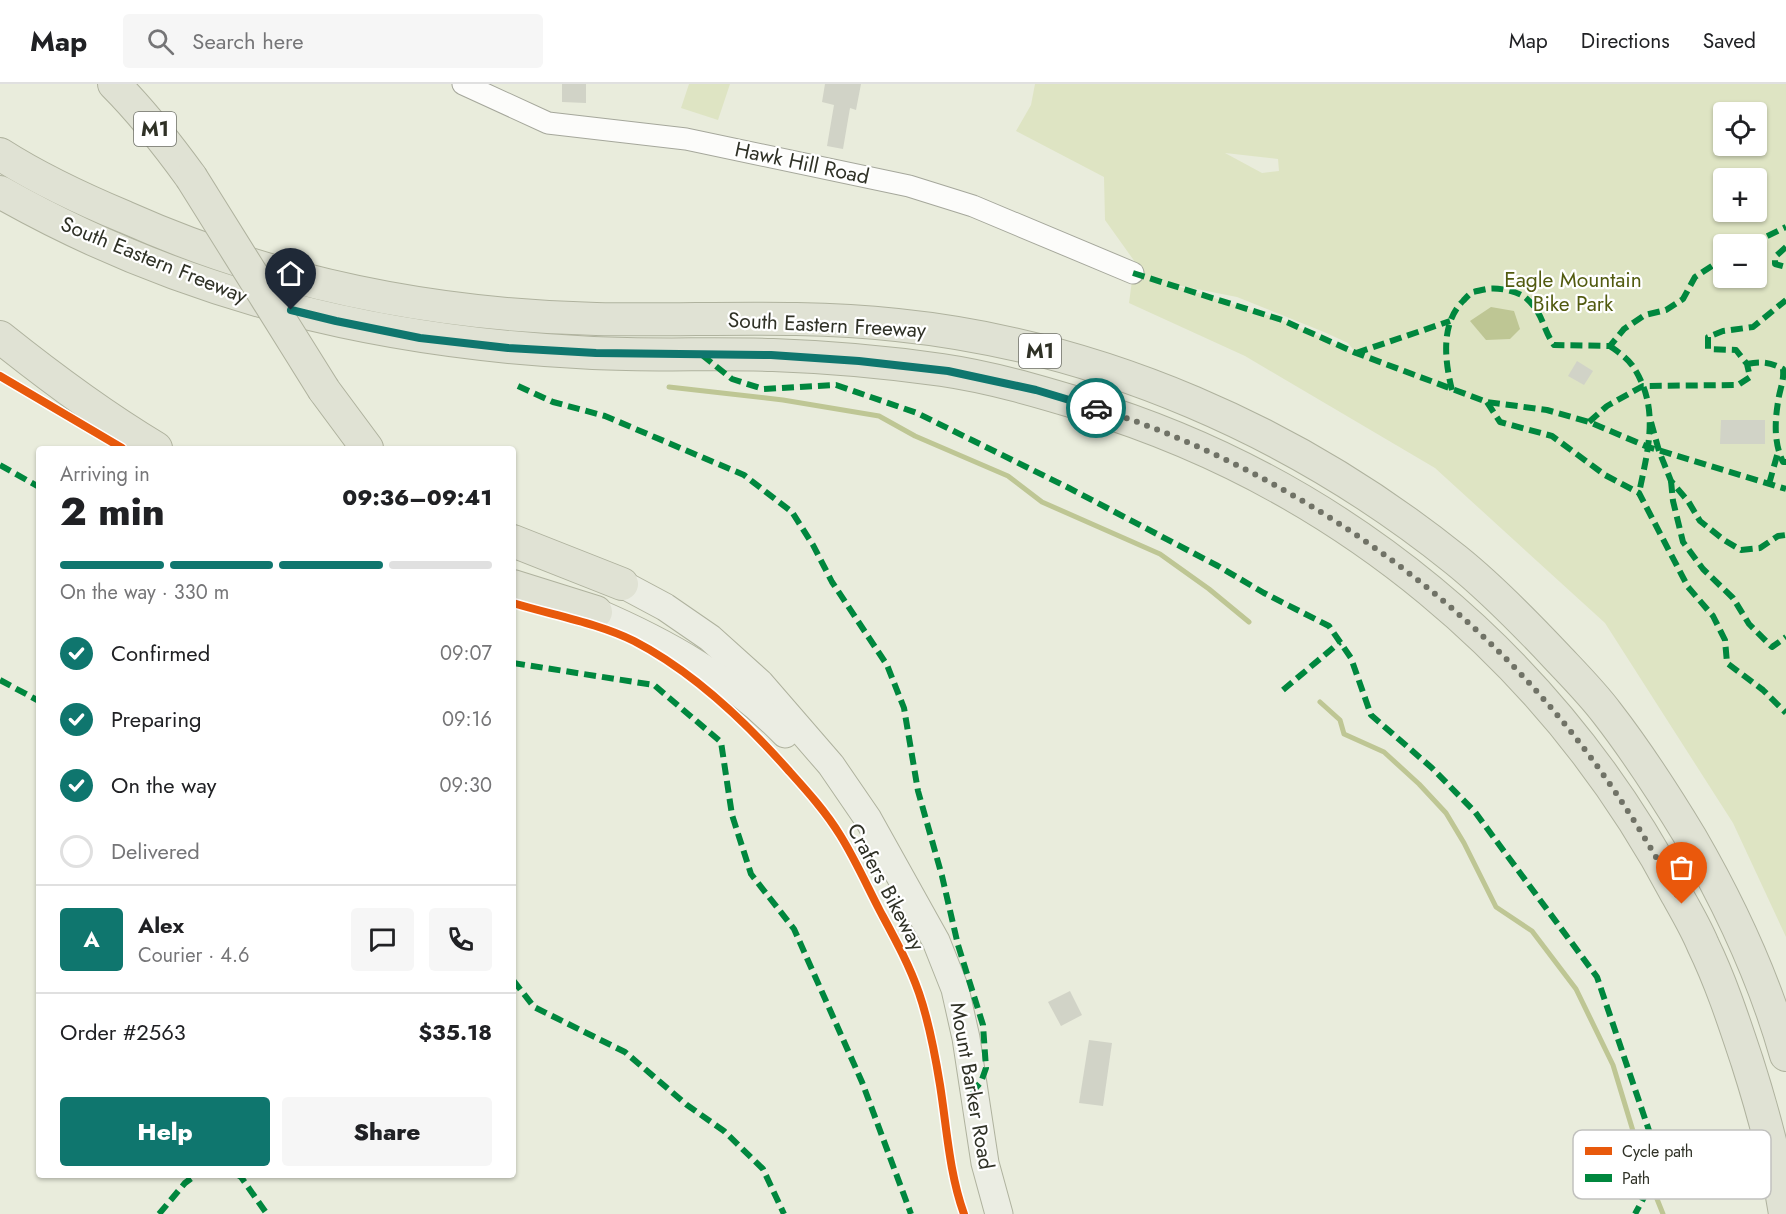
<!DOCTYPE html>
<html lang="en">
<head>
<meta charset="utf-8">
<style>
	:root { --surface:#fff; --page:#f6f6f6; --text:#202124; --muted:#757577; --line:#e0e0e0; --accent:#0f766e }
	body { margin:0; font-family:Jost,sans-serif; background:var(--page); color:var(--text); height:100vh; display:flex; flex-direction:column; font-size:22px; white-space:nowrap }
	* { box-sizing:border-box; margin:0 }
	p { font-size:20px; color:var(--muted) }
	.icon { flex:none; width:33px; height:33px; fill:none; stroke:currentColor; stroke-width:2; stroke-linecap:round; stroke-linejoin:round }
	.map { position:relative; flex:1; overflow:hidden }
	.drawer { position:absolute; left:36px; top:362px; width:480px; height:732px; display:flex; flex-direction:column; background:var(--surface); border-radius:6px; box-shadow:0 2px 4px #0004 }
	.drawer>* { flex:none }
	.buttons { position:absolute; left:1713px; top:18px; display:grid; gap:12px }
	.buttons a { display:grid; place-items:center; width:54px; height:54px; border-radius:6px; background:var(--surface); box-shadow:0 2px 4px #0004; font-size:30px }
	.pin { position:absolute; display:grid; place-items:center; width:51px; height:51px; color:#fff; margin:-62px -26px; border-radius:50% 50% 50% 0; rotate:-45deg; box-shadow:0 0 6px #0007 }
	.pin .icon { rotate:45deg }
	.courier { position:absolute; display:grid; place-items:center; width:60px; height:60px; margin:-30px; border:4px solid #0f766e; border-radius:50%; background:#fff; color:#222; box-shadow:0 2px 8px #0007 }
	.head em { font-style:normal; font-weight:800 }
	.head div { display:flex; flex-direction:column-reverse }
	.head { display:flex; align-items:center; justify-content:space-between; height:102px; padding:0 24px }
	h1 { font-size:39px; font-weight:800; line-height:45px }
	.bar { display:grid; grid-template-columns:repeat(4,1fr); gap:9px 6px; align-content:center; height:72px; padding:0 24px }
	.bar i { height:8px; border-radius:4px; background:var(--line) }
	.bar .selected { background:var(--accent) }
	.bar p { grid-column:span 4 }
	.line { display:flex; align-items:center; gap:15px; padding:0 24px; border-top:2px solid var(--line) }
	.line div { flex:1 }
	.round { display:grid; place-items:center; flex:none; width:63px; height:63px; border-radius:6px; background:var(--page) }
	ol { padding:0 24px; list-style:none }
	li { display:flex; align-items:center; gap:18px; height:66px }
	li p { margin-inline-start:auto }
	li .icon { padding:6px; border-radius:50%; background:var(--accent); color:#fff; stroke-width:4 }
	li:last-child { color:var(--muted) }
	li i { width:33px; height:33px; border:3px solid var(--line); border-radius:50% }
	.primary-button { display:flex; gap:12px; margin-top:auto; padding:12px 24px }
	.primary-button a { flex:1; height:69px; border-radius:6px; background:var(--accent); color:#fff; font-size:24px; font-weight:800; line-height:69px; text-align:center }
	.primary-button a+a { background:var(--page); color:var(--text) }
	header { display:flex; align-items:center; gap:36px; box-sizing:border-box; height:84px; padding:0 30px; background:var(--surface); border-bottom:2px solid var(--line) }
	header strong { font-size:28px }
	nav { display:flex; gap:33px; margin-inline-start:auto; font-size:21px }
	.search { width:420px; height:54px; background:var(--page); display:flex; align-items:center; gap:15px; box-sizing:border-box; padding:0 21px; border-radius:6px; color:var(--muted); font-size:22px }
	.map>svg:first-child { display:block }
	.green { fill:#dee4c3; fill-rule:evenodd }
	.water { fill:#bec694 }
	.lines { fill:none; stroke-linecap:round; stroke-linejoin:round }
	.stream { stroke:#bec694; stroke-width:5 }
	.building { fill:#d1d3c7 }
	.minor-casing { stroke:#a5a79b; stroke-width:23 }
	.major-casing { stroke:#afb29e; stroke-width:29 }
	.highway-casing { stroke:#afb29e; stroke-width:34 }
	.minor { stroke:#fcfcfa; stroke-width:21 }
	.major { stroke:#ebede3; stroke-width:27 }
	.highway { stroke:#e0e2d4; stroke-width:32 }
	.highway-bridge-casing { stroke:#afb29e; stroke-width:34; stroke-linecap:butt }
	.highway-bridge { stroke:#e0e2d4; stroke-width:32 }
	.quiet { stroke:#00873e; stroke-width:6; stroke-dasharray:12 6; stroke-linecap:butt }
	.cycleway-casing { stroke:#fff; stroke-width:11 }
	.cycleway { stroke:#e8590c; stroke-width:8 }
	.done { stroke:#707266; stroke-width:6; stroke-dasharray:0 10.8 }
	.route { stroke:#0f766e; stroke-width:8 }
	.labels { text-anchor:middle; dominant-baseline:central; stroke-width:4.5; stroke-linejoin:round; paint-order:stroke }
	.shield { fill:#fff; stroke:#6d6f67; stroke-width:1.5 }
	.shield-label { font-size:20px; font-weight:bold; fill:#2f3126 }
	.street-label { font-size:21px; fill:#2f3126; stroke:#fff }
	.park-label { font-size:21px; fill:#525b10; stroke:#fff }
	.key { fill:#fff; stroke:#c1c1be; stroke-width:1.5 }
	.key-label { font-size:16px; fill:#2f3126 }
</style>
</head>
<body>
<header>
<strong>Map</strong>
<div class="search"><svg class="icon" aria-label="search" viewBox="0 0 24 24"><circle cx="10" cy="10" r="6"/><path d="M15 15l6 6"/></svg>Search here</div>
<nav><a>Map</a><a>Directions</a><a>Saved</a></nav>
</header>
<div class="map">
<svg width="1786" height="1130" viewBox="0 0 1786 1130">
	<rect width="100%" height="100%" fill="#e9ecdc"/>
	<g class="green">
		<polygon points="689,0 730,0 718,36 681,24"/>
		<path d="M1035,0h751v853l-53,-114 -128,-200 -170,-155 -190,-112 -116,-53 4,-30 12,3 -40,-56 -1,-43 -88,-46 15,-26zM1724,28h32v34h-32zM1225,69l53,6 1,12 -17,2zM1724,94h32v34h-32zM1724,160h32v34h-32zM1171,200l66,13 87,35 24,11 7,9 -73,-32z"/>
	</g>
	<polygon class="water" points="1491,223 1514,227 1520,245 1510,255 1486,256 1470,237"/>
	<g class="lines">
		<g class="stream">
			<polyline points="669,303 783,316 879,332 915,352 1008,392 1042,418 1160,470 1209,505 1249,538"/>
			<polyline points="1320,618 1340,636 1344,650 1384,668 1419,700 1446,729 1464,759 1496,823 1532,847 1576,905 1613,981 1643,1080 1663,1130"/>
		</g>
	</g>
	<g class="building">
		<polygon points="562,0 586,0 586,19 562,18"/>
		<polygon points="825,0 861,0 856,26 850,24 843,65 827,62 834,21 822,18"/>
		<polygon points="1577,277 1593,287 1584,301 1568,292"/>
		<polygon points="1721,336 1765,336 1765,360 1720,360"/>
		<polygon points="1070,907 1082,931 1061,942 1048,918"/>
		<polygon points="1089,956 1112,959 1103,1022 1079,1019"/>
	</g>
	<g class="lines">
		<g class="minor-casing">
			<polyline id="minor" points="463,0 548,39 686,55 909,102 973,122 1133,189"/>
		</g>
		<g class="major-casing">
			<g id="major">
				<polyline points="622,500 665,523 710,554 760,599 831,681 868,735 936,857 955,905 966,954 985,1079 999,1130"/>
				<path d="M596,528c70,30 136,67 189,122"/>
			</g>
		</g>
		<g class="highway-casing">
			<g id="highway">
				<path d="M114,0c29,29 53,60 77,93"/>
				<path d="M0,70c39,25 82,45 125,63 148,66 309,98 471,102 100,2 201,-5 301,6 204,21 400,107 559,235 36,29 69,63 101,97 17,18 35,36 50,56 31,40 58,82 84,125 40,69 73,140 95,217"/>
				<path d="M0,108c185,105 381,151 593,161 60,3 120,0 180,2 57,2 113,7 169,15 48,7 96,21 142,35 256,78 468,253 593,490 9,16 19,33 26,50 18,37 31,77 44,116 16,50 30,101 38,153"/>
				<path d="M0,253c50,40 101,78 156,111"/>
				<polyline points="324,306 367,364"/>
				<polyline points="513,457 622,500"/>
				<polyline points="513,502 596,528"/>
			</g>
		</g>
		<use href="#minor" class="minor"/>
		<use href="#major" class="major"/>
		<use href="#highway" class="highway"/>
		<g class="highway-bridge-casing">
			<polyline id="highway-bridge" points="191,93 324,306"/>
		</g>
		<use href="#highway-bridge" class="highway-bridge"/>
		<g class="quiet">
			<polyline points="1751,160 1786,143"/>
			<polyline points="1786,163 1775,173 1775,180 1786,183"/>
			<polyline points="1133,189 1282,236 1356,269 1487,318 1547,326 1589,338 1648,363 1786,405"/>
			<path d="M1610,262c8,6 19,13 24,22 26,41 14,81 5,125"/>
			<polyline points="1356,269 1450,237"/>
			<polyline points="702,271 732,295 763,305 836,301 917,329 1069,404 1218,482 1264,509 1329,542 1351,574 1371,631 1432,684 1475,728 1597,893 1661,1082 1635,1130"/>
			<path d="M1747,280c14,-3 23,-2 36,5 1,11 -2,17 -4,27 -4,22 -6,45 4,66h3"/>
			<polyline points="518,302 553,318 605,332 744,391 792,428 813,461 832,498 887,581 904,624 918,707 942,792 958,861 983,941 986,984 981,998 974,1006 967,1010"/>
			<path d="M1452,306c-7,-28 -12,-66 11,-89 3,-3 6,-7 10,-9 4,-1 9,-2 14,-3 10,-2 31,2 39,9 18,16 16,30 28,47l56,1 14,-17 21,-14 21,-5 17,-11 12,-22 29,-19"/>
			<polyline points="1487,318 1500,338 1552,352 1605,391 1639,409 1688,503 1713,532 1725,556 1727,579 1763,606 1786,629"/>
			<polyline points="1589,338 1607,322 1643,302 1738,301 1750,293 1747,280 1736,266 1708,265 1708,253 1723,247 1753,243 1786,216"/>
			<polyline points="1651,338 1659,367 1671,397 1688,417 1700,437 1724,456 1741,466 1760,464 1778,452 1786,451"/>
			<polyline points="0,381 39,403"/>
			<polyline points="1671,397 1673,417 1683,458 1703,485 1733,514 1749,540 1772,563 1786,553"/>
			<polyline points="1769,400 1778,368"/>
			<polyline points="513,579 654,601 721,658 732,731 751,790 794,845 862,998 911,1130"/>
			<polyline points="0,596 39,617"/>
			<polyline points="1283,606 1340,558"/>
			<polyline points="513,896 534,923 625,968 687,1021 724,1047 763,1085 784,1130"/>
			<polyline points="236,1090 241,1093 267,1130"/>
			<polyline points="159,1130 185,1099 197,1090"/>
		</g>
		<g class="cycleway-casing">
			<g id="cycleway">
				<polyline points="0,292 122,364"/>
				<path d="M513,519c39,12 85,20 121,38 60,31 111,80 155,130 18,20 37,41 51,64 15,24 27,51 40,76 14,26 29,53 39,82 10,29 16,61 21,92 7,44 9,87 24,129"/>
			</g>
		</g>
		<use href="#cycleway" class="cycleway"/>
	</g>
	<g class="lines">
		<path class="done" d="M1096,324c173,54 346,168 462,308 49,58 89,122 124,188"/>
		<polyline class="route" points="291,226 336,237 420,254 508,264 596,269 771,271 859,277 948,287 1036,306 1096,324"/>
	</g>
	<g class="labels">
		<g class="shield">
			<rect x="134" y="28" width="42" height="34" rx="4.5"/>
			<rect x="1019" y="250" width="42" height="34" rx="4.5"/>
		</g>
		<g class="shield-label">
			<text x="155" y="45">M1</text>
			<text x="1040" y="267">M1</text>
		</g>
		<g class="street-label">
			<text transform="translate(802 79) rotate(12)">Hawk Hill Road</text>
			<text transform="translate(154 176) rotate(22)">South Eastern Freeway</text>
			<text transform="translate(827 241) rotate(3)">South Eastern Freeway</text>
			<text transform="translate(886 803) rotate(62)">Crafers Bikeway</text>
			<text transform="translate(972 1002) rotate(80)">Mount Barker Road</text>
		</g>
		<g class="park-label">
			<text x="1573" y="196">Eagle Mountain<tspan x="1573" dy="24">Bike Park</tspan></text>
		</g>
	</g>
	<rect x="1573" y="1046" width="198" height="69" rx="9" class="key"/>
	<rect x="1585" y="1063" width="27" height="8" fill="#e8590c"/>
	<rect x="1585" y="1090" width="27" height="8" fill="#00873e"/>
	<g class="key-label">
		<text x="1622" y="1073">Cycle path</text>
		<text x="1622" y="1100">Path</text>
	</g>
</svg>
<div class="buttons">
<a><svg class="icon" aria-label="locate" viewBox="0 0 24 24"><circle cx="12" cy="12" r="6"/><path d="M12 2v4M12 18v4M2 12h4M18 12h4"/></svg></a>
<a>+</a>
<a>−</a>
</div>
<div class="pin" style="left:1682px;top:820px;background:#ea580c"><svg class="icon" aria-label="bag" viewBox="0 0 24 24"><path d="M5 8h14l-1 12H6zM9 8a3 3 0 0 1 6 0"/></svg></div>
<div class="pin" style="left:291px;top:226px;background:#1f2937"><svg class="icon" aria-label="home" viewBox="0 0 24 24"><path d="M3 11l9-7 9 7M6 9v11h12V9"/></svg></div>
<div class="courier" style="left:1096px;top:324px"><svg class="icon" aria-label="car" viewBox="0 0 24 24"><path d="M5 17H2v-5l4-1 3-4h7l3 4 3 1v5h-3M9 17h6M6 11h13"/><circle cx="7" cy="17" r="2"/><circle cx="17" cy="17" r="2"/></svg></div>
<section class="drawer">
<div class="head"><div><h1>2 min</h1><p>Arriving in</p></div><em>09:36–09:41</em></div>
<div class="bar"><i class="selected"></i><i class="selected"></i><i class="selected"></i><i></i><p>On the way · 330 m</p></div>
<ol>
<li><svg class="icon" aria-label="check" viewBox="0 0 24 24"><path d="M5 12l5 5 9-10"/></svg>Confirmed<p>09:07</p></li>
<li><svg class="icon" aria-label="check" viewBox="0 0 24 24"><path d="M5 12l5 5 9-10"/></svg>Preparing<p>09:16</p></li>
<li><svg class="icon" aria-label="check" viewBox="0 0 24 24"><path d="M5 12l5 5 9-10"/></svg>On the way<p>09:30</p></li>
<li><i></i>Delivered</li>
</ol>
<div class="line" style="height:108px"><b class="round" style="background:var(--accent);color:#fff">A</b><div><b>Alex</b><p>Courier · 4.6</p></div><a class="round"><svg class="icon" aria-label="chat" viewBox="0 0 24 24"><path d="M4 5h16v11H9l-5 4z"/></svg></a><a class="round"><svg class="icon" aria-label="phone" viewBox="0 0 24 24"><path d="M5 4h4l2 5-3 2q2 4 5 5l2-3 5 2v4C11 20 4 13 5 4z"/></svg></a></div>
<div class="line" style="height:78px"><div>Order #2563</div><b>$35.18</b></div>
<div class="primary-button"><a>Help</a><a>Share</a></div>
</section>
</div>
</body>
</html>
